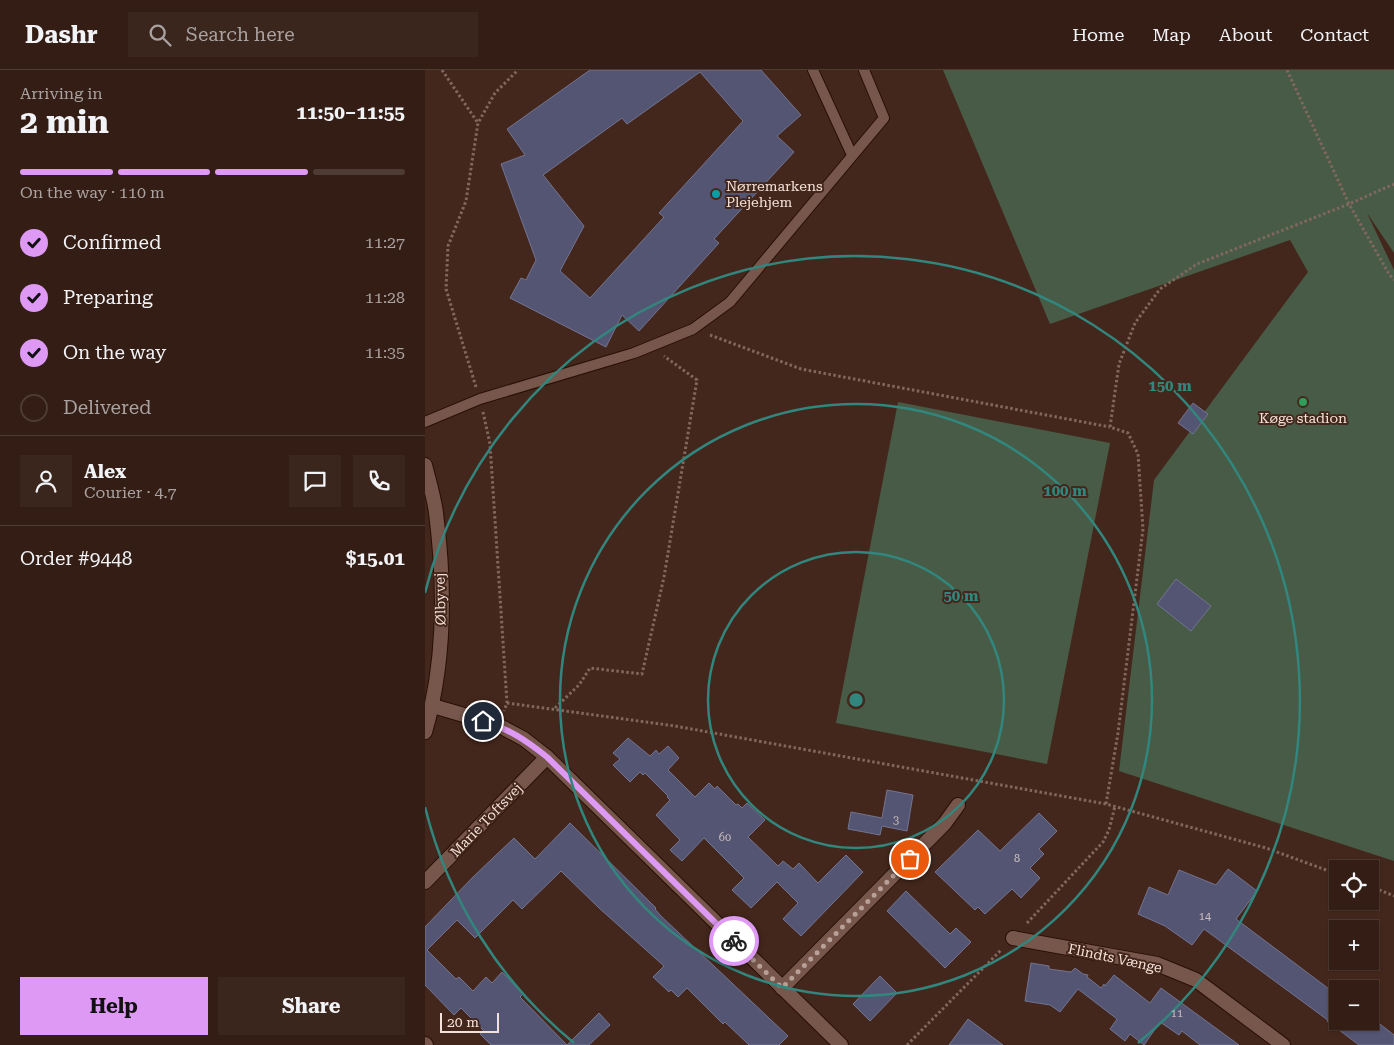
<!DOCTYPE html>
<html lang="en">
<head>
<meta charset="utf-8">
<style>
	:root { --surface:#331d15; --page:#3b261e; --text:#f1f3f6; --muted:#a9a2a0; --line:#4e3b34; --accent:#dd99f3 }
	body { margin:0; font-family:"Roboto Serif",serif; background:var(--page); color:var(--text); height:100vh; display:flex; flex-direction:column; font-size:19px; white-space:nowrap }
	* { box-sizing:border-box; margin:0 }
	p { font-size:16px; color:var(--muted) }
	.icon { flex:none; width:28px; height:28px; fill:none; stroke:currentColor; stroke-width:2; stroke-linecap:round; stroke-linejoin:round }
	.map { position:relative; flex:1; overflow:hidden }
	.panel { display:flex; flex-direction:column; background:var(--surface); width:425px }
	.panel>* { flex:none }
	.buttons { position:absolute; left:904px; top:790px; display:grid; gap:10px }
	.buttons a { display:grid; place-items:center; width:50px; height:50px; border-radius:0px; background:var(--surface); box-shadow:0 1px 4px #0004,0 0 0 1px var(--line); font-size:25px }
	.scale { position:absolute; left:15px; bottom:12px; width:59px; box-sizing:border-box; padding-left:5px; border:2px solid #f4e1d9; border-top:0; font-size:14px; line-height:18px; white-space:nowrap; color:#f4e1d9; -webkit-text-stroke:4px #44271c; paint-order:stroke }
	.pin { position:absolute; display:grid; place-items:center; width:42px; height:42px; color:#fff; margin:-21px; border:2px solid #fff; border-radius:50%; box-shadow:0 1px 5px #0007 }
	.courier { position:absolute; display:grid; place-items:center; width:50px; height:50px; margin:-25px; border:4px solid #dd99f3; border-radius:50%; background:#fff; color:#222; box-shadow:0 1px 6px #0007 }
	.overview em { font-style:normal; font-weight:700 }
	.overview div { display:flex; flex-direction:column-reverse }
	.overview { display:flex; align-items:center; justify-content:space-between; height:85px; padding:0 20px }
	h1 { font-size:32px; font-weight:700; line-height:38px }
	.bar { display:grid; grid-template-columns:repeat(4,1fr); gap:8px 5px; align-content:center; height:60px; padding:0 20px }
	.bar i { height:6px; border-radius:4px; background:var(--line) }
	.bar .active { background:var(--accent) }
	.bar p { grid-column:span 4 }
	.line { display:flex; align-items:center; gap:12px; padding:0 20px; border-top:1px solid var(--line) }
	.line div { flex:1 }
	.round { display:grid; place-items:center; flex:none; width:52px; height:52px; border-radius:0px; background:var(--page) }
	ol { padding:0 20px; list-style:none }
	li { display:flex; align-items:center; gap:15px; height:55px }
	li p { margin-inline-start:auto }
	li .icon { padding:5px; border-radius:50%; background:var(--accent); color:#111; stroke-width:4 }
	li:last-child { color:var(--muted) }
	li i { width:28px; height:28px; border:2px solid var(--line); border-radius:50% }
	.button { display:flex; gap:10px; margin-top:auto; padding:10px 20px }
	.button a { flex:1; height:58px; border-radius:0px; background:var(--accent); color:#111; font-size:20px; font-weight:700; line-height:58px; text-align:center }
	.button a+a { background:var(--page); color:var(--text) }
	header { display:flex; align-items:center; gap:30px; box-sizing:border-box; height:70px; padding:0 25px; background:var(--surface); border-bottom:1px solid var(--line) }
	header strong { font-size:24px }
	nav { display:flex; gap:28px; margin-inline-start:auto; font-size:18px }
	.search { width:350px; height:45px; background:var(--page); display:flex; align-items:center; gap:12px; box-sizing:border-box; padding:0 18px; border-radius:0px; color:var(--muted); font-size:19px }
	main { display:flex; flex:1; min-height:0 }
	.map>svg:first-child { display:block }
	.green { fill:#485b46 }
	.building { fill:#545572; stroke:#727492; fill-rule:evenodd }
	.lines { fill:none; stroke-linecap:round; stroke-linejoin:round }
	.service-casing { stroke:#290f05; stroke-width:12 }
	.minor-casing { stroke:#290f05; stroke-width:16 }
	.tertiary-casing { stroke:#290f05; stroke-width:16 }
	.path { stroke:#81685e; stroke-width:3; stroke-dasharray:2.5 2.5; stroke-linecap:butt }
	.service { stroke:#77574b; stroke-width:10 }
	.minor { stroke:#77574b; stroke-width:14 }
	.tertiary { stroke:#77574b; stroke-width:14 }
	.done { stroke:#b6a097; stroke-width:5; stroke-dasharray:0 9 }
	.route { stroke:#dd99f3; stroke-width:6 }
	.ring { fill:none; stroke:#31867e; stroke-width:2.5 }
	.culture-dot { fill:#0f9aa8; stroke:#44271c; stroke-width:2 }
	.leisure-dot { fill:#2e9e5b; stroke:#44271c; stroke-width:2 }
	.labels { text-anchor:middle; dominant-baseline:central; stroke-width:4; stroke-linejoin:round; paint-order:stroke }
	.number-label { font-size:11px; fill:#ccbebf }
	.poi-label { font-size:14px; fill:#f4e1d9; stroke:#44271c; text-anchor:start }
	.street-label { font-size:14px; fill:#f4e1d9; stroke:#44271c }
	.centre { fill:#31867e; stroke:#44271c; stroke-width:2.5 }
	.ring-label { font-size:15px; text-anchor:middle; font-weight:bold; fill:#31867e; stroke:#44271c; stroke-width:4; stroke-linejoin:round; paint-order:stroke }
</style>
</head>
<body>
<header>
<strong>Dashr</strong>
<div class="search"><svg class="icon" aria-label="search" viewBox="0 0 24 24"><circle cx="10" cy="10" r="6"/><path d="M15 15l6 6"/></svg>Search here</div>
<nav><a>Home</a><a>Map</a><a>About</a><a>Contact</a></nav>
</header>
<main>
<section class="panel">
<div class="overview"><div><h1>2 min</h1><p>Arriving in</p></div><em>11:50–11:55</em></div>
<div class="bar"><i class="active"></i><i class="active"></i><i class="active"></i><i></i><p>On the way · 110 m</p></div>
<ol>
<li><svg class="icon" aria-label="check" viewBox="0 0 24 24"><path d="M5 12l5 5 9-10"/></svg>Confirmed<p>11:27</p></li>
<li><svg class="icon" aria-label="check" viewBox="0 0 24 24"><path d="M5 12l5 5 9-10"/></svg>Preparing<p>11:28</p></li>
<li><svg class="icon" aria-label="check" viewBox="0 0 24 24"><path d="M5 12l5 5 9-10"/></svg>On the way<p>11:35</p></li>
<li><i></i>Delivered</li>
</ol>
<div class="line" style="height:90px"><a class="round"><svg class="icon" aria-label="person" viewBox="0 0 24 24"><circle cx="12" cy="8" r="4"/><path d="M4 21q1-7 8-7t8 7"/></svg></a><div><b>Alex</b><p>Courier · 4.7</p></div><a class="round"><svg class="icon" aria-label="chat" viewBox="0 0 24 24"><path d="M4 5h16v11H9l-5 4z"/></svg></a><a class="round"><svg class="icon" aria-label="phone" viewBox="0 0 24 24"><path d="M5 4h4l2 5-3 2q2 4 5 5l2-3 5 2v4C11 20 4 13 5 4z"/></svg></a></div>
<div class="line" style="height:65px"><div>Order #9448</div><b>$15.01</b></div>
<div class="button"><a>Help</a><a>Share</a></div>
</section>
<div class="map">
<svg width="969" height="975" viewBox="0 0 969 975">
	<rect width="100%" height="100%" fill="#44271c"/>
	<g class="green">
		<polygon points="518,0 969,0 969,183 942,143 969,200 969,791 694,701 729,410 883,202 865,170 625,254"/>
		<polygon points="473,332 685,373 622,694 411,653"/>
	</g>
	<g class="building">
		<path d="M165,0h171l40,45 -24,21 17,16 -80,87 5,4 -80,88 -17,-16 -16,32 -96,-49 11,-20 5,2 10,-20 -35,-96 24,-9 -18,-26zM275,2l43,49 -84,92 5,4 -74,81 -30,-27 24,-45 -41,-51 79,-57 5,6z"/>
		<polygon points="768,333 783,344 768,364 753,353"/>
		<polygon points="751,509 786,536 766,561 732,534"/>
		<polygon points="203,668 225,686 231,680 234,684 243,676 254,688 243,700 270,727 284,713 290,719 292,716 311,735 313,734 317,738 322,733 340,750 323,767 353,796 358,791 368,799 374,793 393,813 421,785 438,802 376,866 358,849 373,833 352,812 326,838 307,820 319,808 279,768 257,791 245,780 255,770 231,745 245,730 242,727 243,726 220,703 218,705 215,702 205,712 188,695 195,689 188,683"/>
		<polygon points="462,720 488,725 482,761 457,756 455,765 423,759 426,742 457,748"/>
		<polygon points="614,743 632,761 614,779 619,784 605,798 615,808 596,828 587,819 560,844 553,837 550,840 510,802 553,760 575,781"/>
		<polygon points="145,753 231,838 230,839 236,846 363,966 354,975 324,975 300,952 298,954 262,918 253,927 246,920 244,922 228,907 239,896 174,838 136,801 97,839 88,830 50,868 32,850 2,880 31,909 34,907 48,921 61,907 67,913 77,902 98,924 95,927 142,975 174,943 185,955 164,975 66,975 55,964 59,961 36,938 29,945 0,915 0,857 48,807 89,768 110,789"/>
		<polygon points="803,799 832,821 811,849 912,925 912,951 951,951 969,965 969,975 934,975 902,951 904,951 779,859 767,875 740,856 713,844 724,817 743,825 754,800 791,815"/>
		<polygon points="481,821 525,864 531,858 546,872 520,898 462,841"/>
		<polygon points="606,893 624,896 624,899 646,902 650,898 658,904 663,905 662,907 676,918 679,914 680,916 689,905 725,933 736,918 814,975 775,975 757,961 754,965 735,952 719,975 705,964 700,971 685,959 692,949 653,919 635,942 625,935 600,931"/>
		<polygon points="455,906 472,923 445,951 428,934"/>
		<polygon points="543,949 578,975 524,975"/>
	</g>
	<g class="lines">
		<g class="service-casing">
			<g id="service">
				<polyline points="388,0 427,85"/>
				<polyline points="0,352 55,329 209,283 268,259 305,232 459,48 439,0"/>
			</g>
		</g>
		<g class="minor-casing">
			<g id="minor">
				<polyline points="8,636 73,655 99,669 122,687 416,975"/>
				<polyline points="0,812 122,687"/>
				<polyline points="588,868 732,894 771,910 858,975"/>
				<polyline points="357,918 520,753 533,735"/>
				<polyline points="0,974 1,975"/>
			</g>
		</g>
		<g class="tertiary-casing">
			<path id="tertiary" d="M0,395c4,16 9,32 11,48 9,71 9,150 -11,219"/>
		</g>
		<g class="path">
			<polyline points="17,0 53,53"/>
			<polyline points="862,0 924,134 964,204 969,210"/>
			<polyline points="285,265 376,299 685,357"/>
			<polyline points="51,317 21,219 23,176 41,131 53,53 70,23 93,0"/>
			<polyline points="58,342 65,374 82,633 79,641"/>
			<polyline points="82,633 250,656 681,734 841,778 912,804"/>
			<polyline points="130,638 154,615 165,598 217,604 239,507 272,310 239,286"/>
			<polyline points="681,734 693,663 718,459 713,384 703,363 685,357 694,294 710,253 735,219 772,194 924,134 969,114"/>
			<polyline points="945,816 969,826"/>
			<polyline points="602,853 678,772 684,760 690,736"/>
			<polyline points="482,975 577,879"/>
		</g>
		<use href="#service" class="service"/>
		<use href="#minor" class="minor"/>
		<use href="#tertiary" class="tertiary"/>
	</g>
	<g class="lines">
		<polyline class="done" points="309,871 357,918 485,789"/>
		<path class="route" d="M58,651c25,7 44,20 64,36l187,184"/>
	</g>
	<g class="ring">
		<circle cx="431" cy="630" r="148"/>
		<circle cx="431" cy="630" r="296"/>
		<path d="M149 973A444 444 0 0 1 0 737M0 523A444 444 0 1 1 713 973"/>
	</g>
	<circle class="culture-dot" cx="291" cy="124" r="5"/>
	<circle class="leisure-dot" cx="878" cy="332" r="5"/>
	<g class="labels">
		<g class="number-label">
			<text x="471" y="750">3</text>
			<text x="300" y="767">60</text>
			<text x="592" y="788">8</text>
			<text x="780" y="846">14</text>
			<text x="752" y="943">11</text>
		</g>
		<g class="poi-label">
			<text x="301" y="116">Nørremarkens<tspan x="301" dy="16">Plejehjem</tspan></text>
			<text x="878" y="348" text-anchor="middle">Køge stadion</text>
		</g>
		<g class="street-label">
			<text transform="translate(15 529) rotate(-91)">Ølbyvej</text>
			<text transform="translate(61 750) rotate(-46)">Marie Toftsvej</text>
			<text transform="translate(690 888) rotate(12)">Flindts Vænge</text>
		</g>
	</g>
	<circle cx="431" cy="630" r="8" class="centre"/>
	<g class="ring-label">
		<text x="745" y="321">150 m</text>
		<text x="640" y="426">100 m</text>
		<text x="536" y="531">50 m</text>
	</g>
</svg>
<div class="buttons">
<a><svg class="icon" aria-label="locate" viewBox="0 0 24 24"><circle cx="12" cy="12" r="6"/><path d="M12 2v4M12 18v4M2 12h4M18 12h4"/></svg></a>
<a>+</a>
<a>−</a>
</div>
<div class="scale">20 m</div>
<div class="pin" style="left:485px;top:789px;background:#ea580c"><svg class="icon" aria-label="bag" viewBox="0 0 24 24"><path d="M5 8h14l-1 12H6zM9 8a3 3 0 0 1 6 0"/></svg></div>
<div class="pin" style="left:58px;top:651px;background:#1f2937"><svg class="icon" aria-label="home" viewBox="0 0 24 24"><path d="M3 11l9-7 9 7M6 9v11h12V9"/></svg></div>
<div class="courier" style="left:309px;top:871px"><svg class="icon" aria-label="bike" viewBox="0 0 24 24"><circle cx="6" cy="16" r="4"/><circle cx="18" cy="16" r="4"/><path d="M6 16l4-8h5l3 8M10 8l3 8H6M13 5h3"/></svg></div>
</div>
</main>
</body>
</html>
